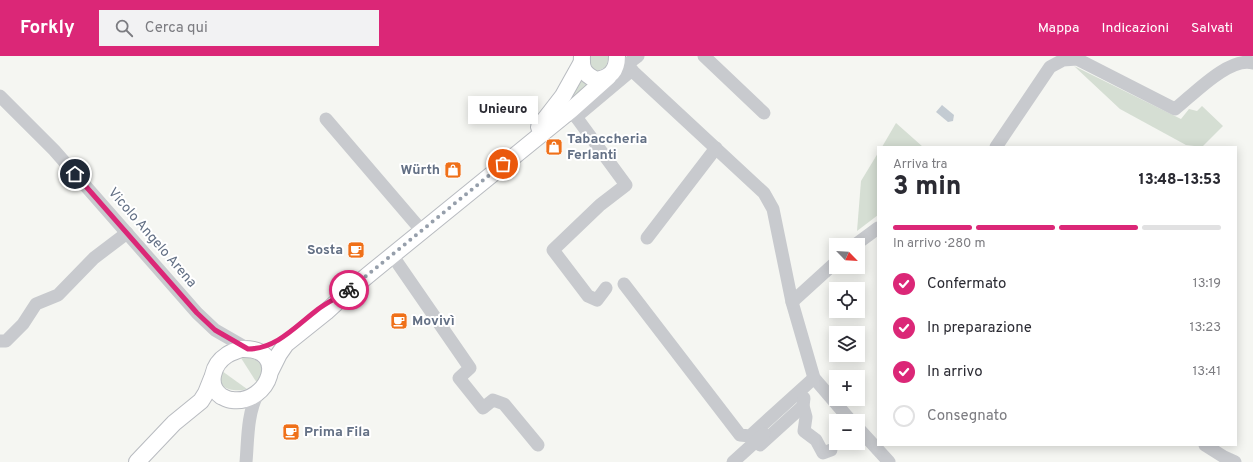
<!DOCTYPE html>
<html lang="it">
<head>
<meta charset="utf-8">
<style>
	:root { --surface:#fff; --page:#f2f2f3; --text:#2b2b33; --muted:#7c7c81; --line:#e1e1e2; --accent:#db2777 }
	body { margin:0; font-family:Overpass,sans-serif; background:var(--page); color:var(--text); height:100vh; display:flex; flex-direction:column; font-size:15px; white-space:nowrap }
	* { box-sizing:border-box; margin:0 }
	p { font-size:13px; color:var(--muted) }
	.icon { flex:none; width:22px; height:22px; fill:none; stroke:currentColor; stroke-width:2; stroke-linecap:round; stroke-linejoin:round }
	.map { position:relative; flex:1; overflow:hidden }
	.drawer { position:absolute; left:877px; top:90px; width:360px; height:300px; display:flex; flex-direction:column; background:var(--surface); border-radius:0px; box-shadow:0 2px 10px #0003 }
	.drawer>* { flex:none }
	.needle { width:26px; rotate:115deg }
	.tools { position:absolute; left:829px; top:182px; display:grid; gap:8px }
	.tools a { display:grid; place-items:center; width:36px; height:36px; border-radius:0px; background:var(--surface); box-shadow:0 2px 10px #0003; font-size:20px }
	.pin { position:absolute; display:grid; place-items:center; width:34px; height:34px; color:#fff; margin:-17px; border:2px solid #fff; border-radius:50%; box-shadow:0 1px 4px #0007 }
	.courier { position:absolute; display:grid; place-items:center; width:40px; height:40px; margin:-20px; border:3px solid #db2777; border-radius:50%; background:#fff; color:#222; box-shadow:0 1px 5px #0007 }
	.bubble { position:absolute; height:28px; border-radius:0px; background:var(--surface); box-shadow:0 2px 10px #0003; font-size:13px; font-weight:800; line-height:28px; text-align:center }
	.head em { font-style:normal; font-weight:800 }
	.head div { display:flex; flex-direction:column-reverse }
	.head { display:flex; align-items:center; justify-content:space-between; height:68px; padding:0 16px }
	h1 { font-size:26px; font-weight:800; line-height:30px }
	.bar { display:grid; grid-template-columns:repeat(4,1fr); gap:6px 4px; align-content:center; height:48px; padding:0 16px }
	.bar i { height:5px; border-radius:3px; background:var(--line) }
	.bar .selected { background:var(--accent) }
	.bar p { grid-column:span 4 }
	ol { padding:0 16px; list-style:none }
	li { display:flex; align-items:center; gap:12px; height:44px }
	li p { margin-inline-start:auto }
	li .icon { padding:4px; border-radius:50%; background:var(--accent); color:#fff; stroke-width:4 }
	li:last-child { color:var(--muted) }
	li i { width:22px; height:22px; border:2px solid var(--line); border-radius:50% }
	header { display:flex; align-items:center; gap:24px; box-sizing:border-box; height:56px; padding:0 20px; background:var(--accent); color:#fff }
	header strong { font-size:19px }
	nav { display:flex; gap:22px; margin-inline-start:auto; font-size:14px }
	.search { width:280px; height:36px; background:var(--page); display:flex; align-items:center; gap:10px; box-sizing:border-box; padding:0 14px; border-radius:0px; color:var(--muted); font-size:15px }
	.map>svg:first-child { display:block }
	.green { fill:#d5ded3 }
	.water { fill:#c3cbd2 }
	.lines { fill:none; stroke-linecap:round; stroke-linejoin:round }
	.major-casing { stroke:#b8bbc0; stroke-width:18 }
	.minor { stroke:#c8cace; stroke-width:13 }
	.major { stroke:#fff; stroke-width:16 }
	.done { stroke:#969fab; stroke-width:4; stroke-dasharray:0 7.2 }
	.route { stroke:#db2777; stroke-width:5 }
	.labels { text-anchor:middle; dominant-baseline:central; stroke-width:4; stroke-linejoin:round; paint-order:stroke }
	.poi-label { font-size:14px; font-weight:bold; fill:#637085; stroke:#fff; text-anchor:start }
	.street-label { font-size:14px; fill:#637085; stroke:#fff }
</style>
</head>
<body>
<header>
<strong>Forkly</strong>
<div class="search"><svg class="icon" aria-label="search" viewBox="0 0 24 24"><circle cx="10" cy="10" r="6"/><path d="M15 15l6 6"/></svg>Cerca qui</div>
<nav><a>Mappa</a><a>Indicazioni</a><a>Salvati</a></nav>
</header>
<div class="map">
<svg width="1253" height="406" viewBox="0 0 1253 406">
	<rect width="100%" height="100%" fill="#f5f6f2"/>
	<g class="green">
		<polygon points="590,0 609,0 606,11 597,15 593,13 589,5"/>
		<polygon points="1074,10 1181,63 1189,53 1197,55 1202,50 1223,70 1202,91 1186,89 1120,53"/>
		<polygon points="579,20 591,28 559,56"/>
		<polygon points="896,67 923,91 882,91"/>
		<polygon points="878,97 878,159 857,175 861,125"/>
		<path d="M241,302c11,-1 16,1 22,9l-1,10 -5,6z"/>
		<path d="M222,315l25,18c-12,4 -36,-1 -25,-18z"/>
	</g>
	<polygon class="water" points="942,49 954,59 953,65 948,66 936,56"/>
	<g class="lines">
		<g class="major-casing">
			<g id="major">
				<path d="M582,0c-1,13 2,18 14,24 14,-2 21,-9 21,-24"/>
				<polyline points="539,71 563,40 582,6"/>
				<path d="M241,293c50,-2 28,56 -9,51 -4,0 -7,-2 -11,-4 -15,-11 -8,-32 6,-41 4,-3 9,-4 14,-6z"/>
				<polyline points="271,314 279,298 286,288 326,256 350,234 373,215 571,54 608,21"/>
				<polyline points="137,406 174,367 201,345 206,337 212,322"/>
			</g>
		</g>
		<g class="minor">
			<polyline points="704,0 764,57"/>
			<polyline points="626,9 764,137 773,153 792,246 814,322 851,365"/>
			<polyline points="619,13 626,9 638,0"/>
			<polyline points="0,40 54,94 197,257 215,274 248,293"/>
			<polyline points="571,54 626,129 600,149 553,194 588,240 597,244 606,232"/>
			<polyline points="576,61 632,14"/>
			<polyline points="326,63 422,175"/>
			<path d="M996,91l54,-80 13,-7 14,-1 98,50c17,-13 54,-53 78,-46"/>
			<polyline points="647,182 716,92"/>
			<polyline points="855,189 878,172"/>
			<polyline points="392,199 470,312 459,322 483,352 493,344 504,348 538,389"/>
			<polyline points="624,228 740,379 750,380 814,322"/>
			<polyline points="792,246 836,206"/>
			<polyline points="0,285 6,285 23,268 36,248 58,239 94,202 127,177"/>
			<polyline points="804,342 803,350 806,361 804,375 816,384 823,397 831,394"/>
			<polyline points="858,372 889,406"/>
			<polyline points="760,389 803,350"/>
			<polyline points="1205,389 1224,401 1235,406"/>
			<path d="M246,406c2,-23 1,-48 12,-69"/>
			<polyline points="733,406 764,378"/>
		</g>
		<use href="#major" class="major"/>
	</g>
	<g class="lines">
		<polyline class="done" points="349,234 503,108"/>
		<path class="route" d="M75,118l122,139 18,17 33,19c28,0 48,-23 69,-39 10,-8 22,-13 32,-20"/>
	</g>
	<defs>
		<g id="shop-square" transform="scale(0.9)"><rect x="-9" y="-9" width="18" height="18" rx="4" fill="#ef7019" stroke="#fff"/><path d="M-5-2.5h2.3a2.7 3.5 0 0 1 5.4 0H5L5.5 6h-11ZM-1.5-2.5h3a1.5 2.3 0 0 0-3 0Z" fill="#fff"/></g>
		<g id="cafe-square" transform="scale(0.9)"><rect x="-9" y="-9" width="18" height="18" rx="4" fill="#ef7019" stroke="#fff"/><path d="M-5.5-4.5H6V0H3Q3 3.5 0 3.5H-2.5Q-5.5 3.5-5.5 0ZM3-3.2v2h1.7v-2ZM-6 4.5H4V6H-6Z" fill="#fff"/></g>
	</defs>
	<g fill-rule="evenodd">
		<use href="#shop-square" x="554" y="91"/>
		<use href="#shop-square" x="453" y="114"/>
		<use href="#cafe-square" x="356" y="194"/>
		<use href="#cafe-square" x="399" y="265"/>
		<use href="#cafe-square" x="291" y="376"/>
	</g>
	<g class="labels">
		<g class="poi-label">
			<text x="567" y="83">Tabaccheria<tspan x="567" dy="16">Ferlanti</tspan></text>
			<text x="440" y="114" text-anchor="end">Würth</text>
			<text x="343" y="194" text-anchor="end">Sosta</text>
			<text x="412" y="265">Movivì</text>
			<text x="304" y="376">Prima Fila</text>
		</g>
		<g class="street-label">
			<text transform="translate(152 182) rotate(49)">Vicolo Angelo Arena</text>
		</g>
	</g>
</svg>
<div class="tools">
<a><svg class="needle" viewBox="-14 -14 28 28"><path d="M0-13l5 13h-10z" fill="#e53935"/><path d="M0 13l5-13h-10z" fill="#7c7c81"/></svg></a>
<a><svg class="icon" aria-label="locate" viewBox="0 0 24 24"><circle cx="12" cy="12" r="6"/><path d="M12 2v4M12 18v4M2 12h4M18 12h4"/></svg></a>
<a><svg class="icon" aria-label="layers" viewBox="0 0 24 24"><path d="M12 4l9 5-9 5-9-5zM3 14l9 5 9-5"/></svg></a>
<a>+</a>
<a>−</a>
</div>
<div class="pin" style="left:503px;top:108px;background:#ea580c"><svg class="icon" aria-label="bag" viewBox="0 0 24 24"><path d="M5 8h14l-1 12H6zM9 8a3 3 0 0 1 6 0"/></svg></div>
<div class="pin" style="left:75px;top:118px;background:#1f2937"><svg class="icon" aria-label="home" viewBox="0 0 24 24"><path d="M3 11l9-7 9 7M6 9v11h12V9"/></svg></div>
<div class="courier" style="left:349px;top:234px"><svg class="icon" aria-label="bike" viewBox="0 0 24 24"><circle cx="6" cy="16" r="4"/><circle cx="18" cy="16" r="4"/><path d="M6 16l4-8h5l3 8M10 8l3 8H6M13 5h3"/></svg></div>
<div class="bubble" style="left:468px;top:40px;width:70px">Unieuro</div>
<section class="drawer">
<div class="head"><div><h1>3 min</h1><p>Arriva tra</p></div><em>13:48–13:53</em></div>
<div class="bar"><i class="selected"></i><i class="selected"></i><i class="selected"></i><i></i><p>In arrivo · 280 m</p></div>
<ol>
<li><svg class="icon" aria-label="check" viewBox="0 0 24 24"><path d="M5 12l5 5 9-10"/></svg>Confermato<p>13:19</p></li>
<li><svg class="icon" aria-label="check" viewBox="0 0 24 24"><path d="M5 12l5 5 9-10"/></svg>In preparazione<p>13:23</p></li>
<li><svg class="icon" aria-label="check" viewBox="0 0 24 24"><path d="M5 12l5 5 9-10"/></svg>In arrivo<p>13:41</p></li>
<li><i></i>Consegnato</li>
</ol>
</section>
</div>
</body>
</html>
